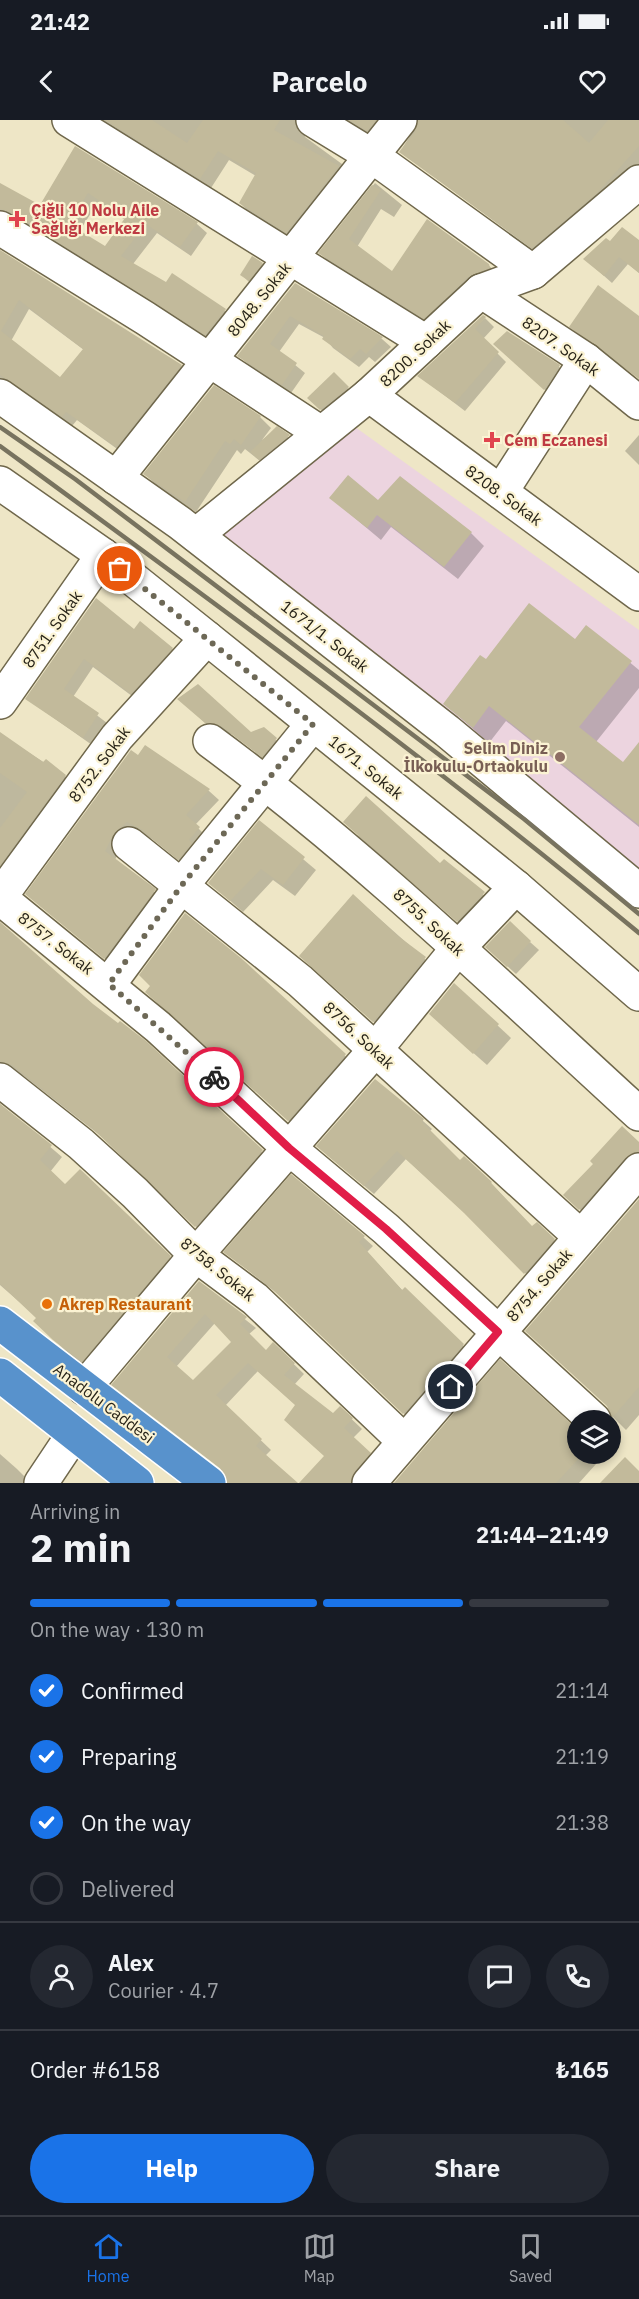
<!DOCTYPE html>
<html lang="en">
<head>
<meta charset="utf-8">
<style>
	:root { --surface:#171b24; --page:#242831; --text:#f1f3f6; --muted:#9ea1a6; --line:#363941; --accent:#1a73e8 }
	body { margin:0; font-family:"IBM Plex Sans",sans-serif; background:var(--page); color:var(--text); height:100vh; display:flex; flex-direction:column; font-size:22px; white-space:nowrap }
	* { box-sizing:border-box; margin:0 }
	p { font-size:20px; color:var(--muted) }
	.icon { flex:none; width:33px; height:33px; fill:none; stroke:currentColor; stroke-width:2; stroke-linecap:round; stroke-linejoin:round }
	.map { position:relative; height:1363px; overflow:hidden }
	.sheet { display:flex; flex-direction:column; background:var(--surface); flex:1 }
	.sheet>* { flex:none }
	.controls { position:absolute; left:567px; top:1290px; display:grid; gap:12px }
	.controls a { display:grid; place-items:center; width:54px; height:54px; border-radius:50%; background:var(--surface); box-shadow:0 3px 9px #0003; font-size:30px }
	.pin { position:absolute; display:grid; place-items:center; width:51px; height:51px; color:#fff; margin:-26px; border:3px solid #fff; border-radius:50%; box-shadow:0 2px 6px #0007 }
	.courier { position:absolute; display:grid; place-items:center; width:60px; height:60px; margin:-30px; border:4px solid #e11d48; border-radius:50%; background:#fff; color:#222; box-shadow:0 2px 8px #0007 }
	.summary em { font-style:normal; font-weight:800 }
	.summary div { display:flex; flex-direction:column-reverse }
	.summary { display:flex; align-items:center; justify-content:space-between; height:102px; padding:0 30px }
	h1 { font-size:39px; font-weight:800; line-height:45px }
	.bar { display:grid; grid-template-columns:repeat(4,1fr); gap:9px 6px; align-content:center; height:72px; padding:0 30px }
	.bar i { height:8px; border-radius:4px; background:var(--line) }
	.bar .current { background:var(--accent) }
	.bar p { grid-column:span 4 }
	.line { display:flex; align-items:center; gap:15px; padding:0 30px; border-top:2px solid var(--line) }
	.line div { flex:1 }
	.round { display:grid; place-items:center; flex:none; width:63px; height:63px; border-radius:32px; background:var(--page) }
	ol { padding:0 30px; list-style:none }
	li { display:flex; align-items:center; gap:18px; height:66px }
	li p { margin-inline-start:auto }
	li .icon { padding:6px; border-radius:50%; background:var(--accent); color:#fff; stroke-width:4 }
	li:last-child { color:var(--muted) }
	li i { width:33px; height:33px; border:3px solid var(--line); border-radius:50% }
	.action { display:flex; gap:12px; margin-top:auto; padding:12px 30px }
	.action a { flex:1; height:69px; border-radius:36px; background:var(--accent); color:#fff; font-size:24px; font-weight:800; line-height:69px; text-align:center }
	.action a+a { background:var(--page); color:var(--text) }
	.status { display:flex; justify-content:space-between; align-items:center; height:42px; padding:0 30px; background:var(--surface); direction:ltr }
	.status svg { height:16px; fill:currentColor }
	header { display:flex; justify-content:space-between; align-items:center; height:78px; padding:0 30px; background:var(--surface); font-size:27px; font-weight:800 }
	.dock { display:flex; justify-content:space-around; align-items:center; height:84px; border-top:2px solid var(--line); background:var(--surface); font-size:16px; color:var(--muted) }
	.dock a { display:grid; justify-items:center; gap:3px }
	.dock .current { color:var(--accent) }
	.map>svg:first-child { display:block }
	.education { fill:#ecd4df }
	.shadow { fill:#0003; fill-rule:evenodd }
	.building { fill:#c2ba9b; fill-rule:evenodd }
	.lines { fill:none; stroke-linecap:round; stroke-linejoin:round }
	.minor-casing { stroke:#6f674b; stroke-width:36 }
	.highway-casing { stroke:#fff; stroke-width:36 }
	.minor { stroke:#fff; stroke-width:33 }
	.highway { stroke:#5892cc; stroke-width:33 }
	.rail { stroke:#78735f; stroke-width:4.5 }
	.done { stroke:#6d6856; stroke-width:6; stroke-dasharray:0 10.8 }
	.route { stroke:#e11d48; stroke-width:8 }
	.health-dot { fill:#e0444e; stroke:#fbf3d3; stroke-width:2 }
	.education-dot { fill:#8d6e63; stroke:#fbf3d3; stroke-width:2 }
	.food-dot { fill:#e8710a; stroke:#fbf3d3; stroke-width:2 }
	.labels { text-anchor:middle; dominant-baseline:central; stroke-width:4.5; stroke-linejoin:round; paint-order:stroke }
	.health-label { font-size:16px; font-weight:bold; fill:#be3a42; stroke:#fbf3d3; text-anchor:start }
	.street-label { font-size:16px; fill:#282419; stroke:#fbf3d3 }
	.education-label { font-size:16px; font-weight:bold; fill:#785e54; stroke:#fbf3d3; text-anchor:end }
	.food-label { font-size:16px; font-weight:bold; fill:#c56008; stroke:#fbf3d3; text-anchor:start }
</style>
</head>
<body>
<div class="status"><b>21:42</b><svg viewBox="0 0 49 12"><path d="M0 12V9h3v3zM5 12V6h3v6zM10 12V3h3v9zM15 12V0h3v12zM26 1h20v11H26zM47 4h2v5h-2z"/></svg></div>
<header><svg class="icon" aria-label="back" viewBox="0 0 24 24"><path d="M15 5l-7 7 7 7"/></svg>Parcelo<svg class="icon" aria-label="heart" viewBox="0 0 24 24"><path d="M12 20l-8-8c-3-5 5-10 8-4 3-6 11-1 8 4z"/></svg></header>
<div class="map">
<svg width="639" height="1363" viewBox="0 0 639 1363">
	<rect width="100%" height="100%" fill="#eee6c6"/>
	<polygon class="education" points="348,302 639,510 639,763 209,419"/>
	<g class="shadow">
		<polygon points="101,0 307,0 304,11 305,17 353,52 297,122 250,93 240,83 256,56 229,40 211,68"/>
		<polygon points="345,0 394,0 378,20"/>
		<polygon points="420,0 639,0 639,47 543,137 400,32"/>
		<path d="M76,28l121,76 10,9 -16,23 -34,-23 -24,31 34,20 6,-9 52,36 10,9 -19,24 -195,-122 -10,-3 -11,3v-38l40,23zM98,82l27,18 -19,28 -27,-16z"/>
		<polygon points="375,63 402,85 394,97 381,89 357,127 393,153 488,145 497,153 433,206 328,141 320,133"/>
		<polygon points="639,122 639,153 628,144 612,163 585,139 610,124"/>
		<path d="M0,132l181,114 10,10 -64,80 -50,-36 -5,6 -50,-36 -14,-2 -8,-7zM29,189l55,41 -24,29 -49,-38z"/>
		<polygon points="262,144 271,153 250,163 242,155"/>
		<polygon points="295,165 382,219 391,227 375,242 369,237 359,247 333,228 325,218 299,204 279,232 305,253 291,273 248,244 239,236"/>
		<polygon points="485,198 494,207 483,219 506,242 465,291 419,256"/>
		<polygon points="508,213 559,247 568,255 554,278 504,233"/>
		<polygon points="334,254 356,277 330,298 309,278"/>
		<polygon points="260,297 271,308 262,320 277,308 297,325 269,348 245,329 241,334 237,330 196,392 156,365 145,354"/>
		<polygon points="639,315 639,345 625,331"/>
		<polygon points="331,378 378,382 471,413 484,426 458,459 391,407 381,420"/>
		<polygon points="96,480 134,511 172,529 181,537 140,582 93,547 73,577 107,603 92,625 27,579"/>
		<polygon points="587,507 639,550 639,568 596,622 623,644 639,625 639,707 506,601 489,623 445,584 486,541 576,521"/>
		<polygon points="188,587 251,614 263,609 285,628 272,645 232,614 215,612"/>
		<polygon points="0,614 65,656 76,667 0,765"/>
		<polygon points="146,627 209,671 219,680 195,705 208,718 189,748 152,719 137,711 123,722 115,740 164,780 115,847 27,774"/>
		<polygon points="259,702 316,750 295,776 273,760 243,792 210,763"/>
		<polygon points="357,715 440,745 444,741 496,786 471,813"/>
		<polygon points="354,776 436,849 385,912 312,847"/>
		<polygon points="0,805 273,1042 207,1117 106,1020 24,956 15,952 0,957"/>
		<polygon points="530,822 539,830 516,854 496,836"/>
		<polygon points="240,839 356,946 300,1011 158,883"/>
		<polygon points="454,865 511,918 487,945 444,907"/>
		<polygon points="375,961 423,1001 432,1009 430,1011 460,1042 491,1063 532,1108 554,1120 563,1129 534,1162 473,1100 406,1039 374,1074 327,1035"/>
		<polygon points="0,984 62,1037 50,1052 65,1066 80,1051 181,1148 93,1252 66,1231 46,1212 38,1198 0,1165"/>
		<polygon points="639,1024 639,1050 593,1102 565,1075"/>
		<polygon points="639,1081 639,1295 626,1310 613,1297 609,1287"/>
		<polygon points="363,1117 373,1126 367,1132 403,1171 405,1169 473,1235 414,1303 279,1175 225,1132"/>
		<path d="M199,1163l57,45 -8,7 18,17 7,-8 31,30 -10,11 39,31 7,-8 22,21 -9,9 26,25 -16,20h-62l24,-27 -28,-50 -39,-35 -33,35 46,44 -6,6 31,27h-68l-3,-11 -112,-87zM215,1203l18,19 -39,40 -18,-15z"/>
		<polygon points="500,1242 578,1334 605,1334 579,1363 397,1363"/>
		<polygon points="0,1334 17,1349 31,1363 0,1363"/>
	</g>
	<g class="building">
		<polygon points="105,0 152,0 187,23 203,0 280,0 274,10 339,46 286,113 239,83 256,53 218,31 200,59"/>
		<polygon points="349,0 376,0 367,11"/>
		<polygon points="418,0 563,0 589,23 608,0 639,0 639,26 597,73 532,128 399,32 415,12"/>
		<path d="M75,26l123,76 -18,25 -34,-23 -25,32 45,26 6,-9 54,36 -21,26 -195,-123 -10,-3v-26l40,22zM88,73l37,25 -20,28 -36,-22z"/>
		<polygon points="372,65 381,70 349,119 392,151 427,99 489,144 490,148 468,157 424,199 318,133"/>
		<polygon points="622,107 639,120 639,153 619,137 604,156 583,139 606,118 610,121"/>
		<path d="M0,130l182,115 -66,82 -50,-35 -4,5 -62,-42zM19,180l64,49 -23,28 -59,-46z"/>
		<polygon points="252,136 263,143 249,161 240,155"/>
		<polygon points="295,163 383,217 366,234 360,229 350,239 322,219 324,216 290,196 270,224 297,243 282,265 237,236"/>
		<polygon points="598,165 639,196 639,259 569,207"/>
		<polygon points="483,195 486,197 475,209 499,232 455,283 417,256"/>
		<polygon points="507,211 560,245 544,270 493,224"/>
		<polygon points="334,252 349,267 320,290 307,278"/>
		<polygon points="214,265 261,296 241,325 234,319 230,324 225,321 185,382 143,354"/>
		<polygon points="277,306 290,315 259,340 250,332"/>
		<polygon points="348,355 378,380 400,356 472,412 444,447 377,395 367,408 329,378"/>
		<polygon points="96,478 134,509 140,501 173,528 131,574 84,539 64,569 99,593 83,618 25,579"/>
		<polygon points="529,483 575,519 586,505 632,541 579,607 623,642 639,622 639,705 489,586 473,608 443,584 480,535 486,539"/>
		<polygon points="198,564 251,612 264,607 277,618 262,637 221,606 205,603 177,579"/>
		<polygon points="0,612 43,642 46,639 66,655 0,745 0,708 27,672 0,653"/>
		<polygon points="145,625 210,669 186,695 200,707 189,720 192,723 178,740 141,709 127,702 114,713 105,731 156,769 104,839 25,774 131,630 138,635"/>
		<polygon points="366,676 440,743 444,739 485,772 457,802 343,702"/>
		<polygon points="259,700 305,737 283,765 261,749 230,781 208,763"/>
		<polygon points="353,774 398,816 426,837 373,902 299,836"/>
		<polygon points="185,793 241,838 346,934 288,1001 145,872 150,866 139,855"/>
		<polygon points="510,801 531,821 507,847 485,827"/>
		<polygon points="0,802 93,884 118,903 120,901 146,921 263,1030 195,1107 93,1009 12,945 0,942"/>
		<polygon points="454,863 499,904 473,934 429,894"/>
		<polygon points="375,959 424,999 422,1002 460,1040 464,1036 492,1062 491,1063 532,1106 537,1102 555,1119 524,1154 464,1093 397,1031 364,1066 316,1026"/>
		<polygon points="0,984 52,1025 40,1040 65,1064 80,1049 171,1136 82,1242 53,1220 33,1201 36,1198 0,1164"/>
		<polygon points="622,1006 639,1022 639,1032 625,1038 579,1090 563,1075 593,1044 590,1041"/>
		<polygon points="291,1054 365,1116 359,1122 402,1170 405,1167 464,1224 403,1294 268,1165 223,1132"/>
		<polygon points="639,1079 639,1267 612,1298 607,1286 525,1211"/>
		<path d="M199,1161l48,36 -7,7 26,26 7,-8 22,21 -11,12 49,38 7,-7 13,12 -9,10 27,25 -16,18 -4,12h-52l25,-27 -40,-36 11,-15 -47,-42 -32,32 46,44 -6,7 42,37h-71l-7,-15 -109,-83zM205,1194l26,28 -38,38 -26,-23z"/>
		<polygon points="500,1239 578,1310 578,1334 583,1334 556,1363 394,1363"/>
		<polygon points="625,1337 639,1351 639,1363 600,1363"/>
	</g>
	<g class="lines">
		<g class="minor-casing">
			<g id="minor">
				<polyline points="69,0 426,222"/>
				<polyline points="313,0 372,36 533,152"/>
				<polyline points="0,108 145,198 321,313"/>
				<polyline points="481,171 586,240 639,283"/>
				<polyline points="369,275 639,474"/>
				<polyline points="0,276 180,403 447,611 639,771"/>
				<polyline points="116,358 400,0"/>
				<polyline points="0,363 103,435 207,518 516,767 639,874"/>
				<polyline points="501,372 586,240"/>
				<polyline points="196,415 369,275 481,171 533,152 639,62"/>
				<polyline points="0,582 103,435"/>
				<path d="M210,621c153,113 289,245 429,373"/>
				<polyline points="129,724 300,861 581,1117"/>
				<polyline points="0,777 117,617 207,518"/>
				<polyline points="0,778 158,907 289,1028 386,1109 594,1300"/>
				<polyline points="109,864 182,765 313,604"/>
				<polyline points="0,960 81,1024 135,1073 196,1135 255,1179 404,1321"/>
				<polyline points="84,1268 196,1135 375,930 458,828 516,767"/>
				<polyline points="41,1363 73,1315"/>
				<polyline points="369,1363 639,1050"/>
			</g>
		</g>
		<g class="highway-casing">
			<g id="highway">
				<polyline points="0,1203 209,1363"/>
				<polyline points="0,1255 137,1363"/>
			</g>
		</g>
		<use href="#minor" class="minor"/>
		<use href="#highway" class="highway"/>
		<g class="rail">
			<polyline points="0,307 75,359 524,699 639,794"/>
			<path d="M0,326c216,158 433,316 639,487"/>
		</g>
	</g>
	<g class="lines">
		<polyline class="done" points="120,449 313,604 182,765 109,864 214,957"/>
		<polyline class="route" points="214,957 289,1028 386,1109 498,1212 451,1267"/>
	</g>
	<g class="health-dot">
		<path d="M14 90h6v6h6v6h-6v6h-6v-6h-6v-6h6z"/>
		<path d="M489 311h6v6h6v6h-6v6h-6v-6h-6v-6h6z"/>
	</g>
	<circle class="education-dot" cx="560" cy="637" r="6"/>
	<circle class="food-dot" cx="47" cy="1184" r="6"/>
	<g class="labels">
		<g class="health-label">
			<text x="31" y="90">Çiğli 10 Nolu Aile<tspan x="31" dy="18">Sağlığı Merkezi</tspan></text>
			<text x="504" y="320">Cem Eczanesi</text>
		</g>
		<g class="street-label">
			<text transform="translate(259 179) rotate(-51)">8048. Sokak</text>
			<text transform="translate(561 226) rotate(35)">8207. Sokak</text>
			<text transform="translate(415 233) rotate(-43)">8200. Sokak</text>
			<text transform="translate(504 375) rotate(36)">8208. Sokak</text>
			<text transform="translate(52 509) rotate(-55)">8751. Sokak</text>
			<text transform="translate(325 516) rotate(38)">1671/1. Sokak</text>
			<text transform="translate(99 644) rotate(-53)">8752. Sokak</text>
			<text transform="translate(366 647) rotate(39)">1671. Sokak</text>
			<text transform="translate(429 802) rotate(43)">8755. Sokak</text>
			<text transform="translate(56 823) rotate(38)">8757. Sokak</text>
			<text transform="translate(359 915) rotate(43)">8756. Sokak</text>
			<text transform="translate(218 1149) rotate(39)">8758. Sokak</text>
			<text transform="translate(539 1165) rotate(-49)">8754. Sokak</text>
			<text transform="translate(104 1283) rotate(37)">Anadolu Caddesi</text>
		</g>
		<g class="education-label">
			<text x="548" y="628">Selim Diniz<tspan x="548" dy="18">İlkokulu-Ortaokulu</tspan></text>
		</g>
		<g class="food-label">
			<text x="59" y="1184">Akrep Restaurant</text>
		</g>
	</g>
</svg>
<div class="controls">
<a><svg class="icon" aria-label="layers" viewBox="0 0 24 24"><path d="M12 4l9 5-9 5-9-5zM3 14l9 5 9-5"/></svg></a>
</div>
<div class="pin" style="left:120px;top:449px;background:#ea580c"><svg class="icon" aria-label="bag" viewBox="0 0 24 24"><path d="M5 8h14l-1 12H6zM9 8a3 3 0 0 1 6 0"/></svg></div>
<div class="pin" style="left:451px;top:1267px;background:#1f2937"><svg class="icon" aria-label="home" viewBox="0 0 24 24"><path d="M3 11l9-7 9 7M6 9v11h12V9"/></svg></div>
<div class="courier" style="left:214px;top:957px"><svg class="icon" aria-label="bike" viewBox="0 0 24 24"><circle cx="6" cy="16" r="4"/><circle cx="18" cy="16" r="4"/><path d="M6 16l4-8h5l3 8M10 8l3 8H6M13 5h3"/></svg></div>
</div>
<section class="sheet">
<div class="summary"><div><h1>2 min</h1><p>Arriving in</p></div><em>21:44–21:49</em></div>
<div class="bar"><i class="current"></i><i class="current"></i><i class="current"></i><i></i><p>On the way · 130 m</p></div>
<ol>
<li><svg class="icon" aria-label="check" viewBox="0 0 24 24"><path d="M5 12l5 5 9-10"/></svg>Confirmed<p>21:14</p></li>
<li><svg class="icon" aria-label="check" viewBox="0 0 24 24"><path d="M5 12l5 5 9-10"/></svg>Preparing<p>21:19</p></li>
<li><svg class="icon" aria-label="check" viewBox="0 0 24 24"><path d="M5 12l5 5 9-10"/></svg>On the way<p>21:38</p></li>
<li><i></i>Delivered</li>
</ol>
<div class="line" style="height:108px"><a class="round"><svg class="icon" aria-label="person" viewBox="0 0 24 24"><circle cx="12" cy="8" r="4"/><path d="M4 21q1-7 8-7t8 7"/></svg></a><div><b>Alex</b><p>Courier · 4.7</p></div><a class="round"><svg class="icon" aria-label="chat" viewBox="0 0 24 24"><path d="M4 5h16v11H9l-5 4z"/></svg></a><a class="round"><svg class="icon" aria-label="phone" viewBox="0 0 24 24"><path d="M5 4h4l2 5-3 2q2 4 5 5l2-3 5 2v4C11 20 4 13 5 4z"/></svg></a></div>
<div class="line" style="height:78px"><div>Order #6158</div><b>₺165</b></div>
<div class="action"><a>Help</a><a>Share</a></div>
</section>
<nav class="dock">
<a class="current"><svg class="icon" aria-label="home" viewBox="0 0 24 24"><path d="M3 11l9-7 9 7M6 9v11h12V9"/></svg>Home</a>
<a><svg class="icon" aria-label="map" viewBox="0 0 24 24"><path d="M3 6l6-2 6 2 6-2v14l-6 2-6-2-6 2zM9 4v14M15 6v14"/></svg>Map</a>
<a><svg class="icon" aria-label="saved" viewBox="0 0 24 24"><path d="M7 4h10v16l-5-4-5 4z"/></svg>Saved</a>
</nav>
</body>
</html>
